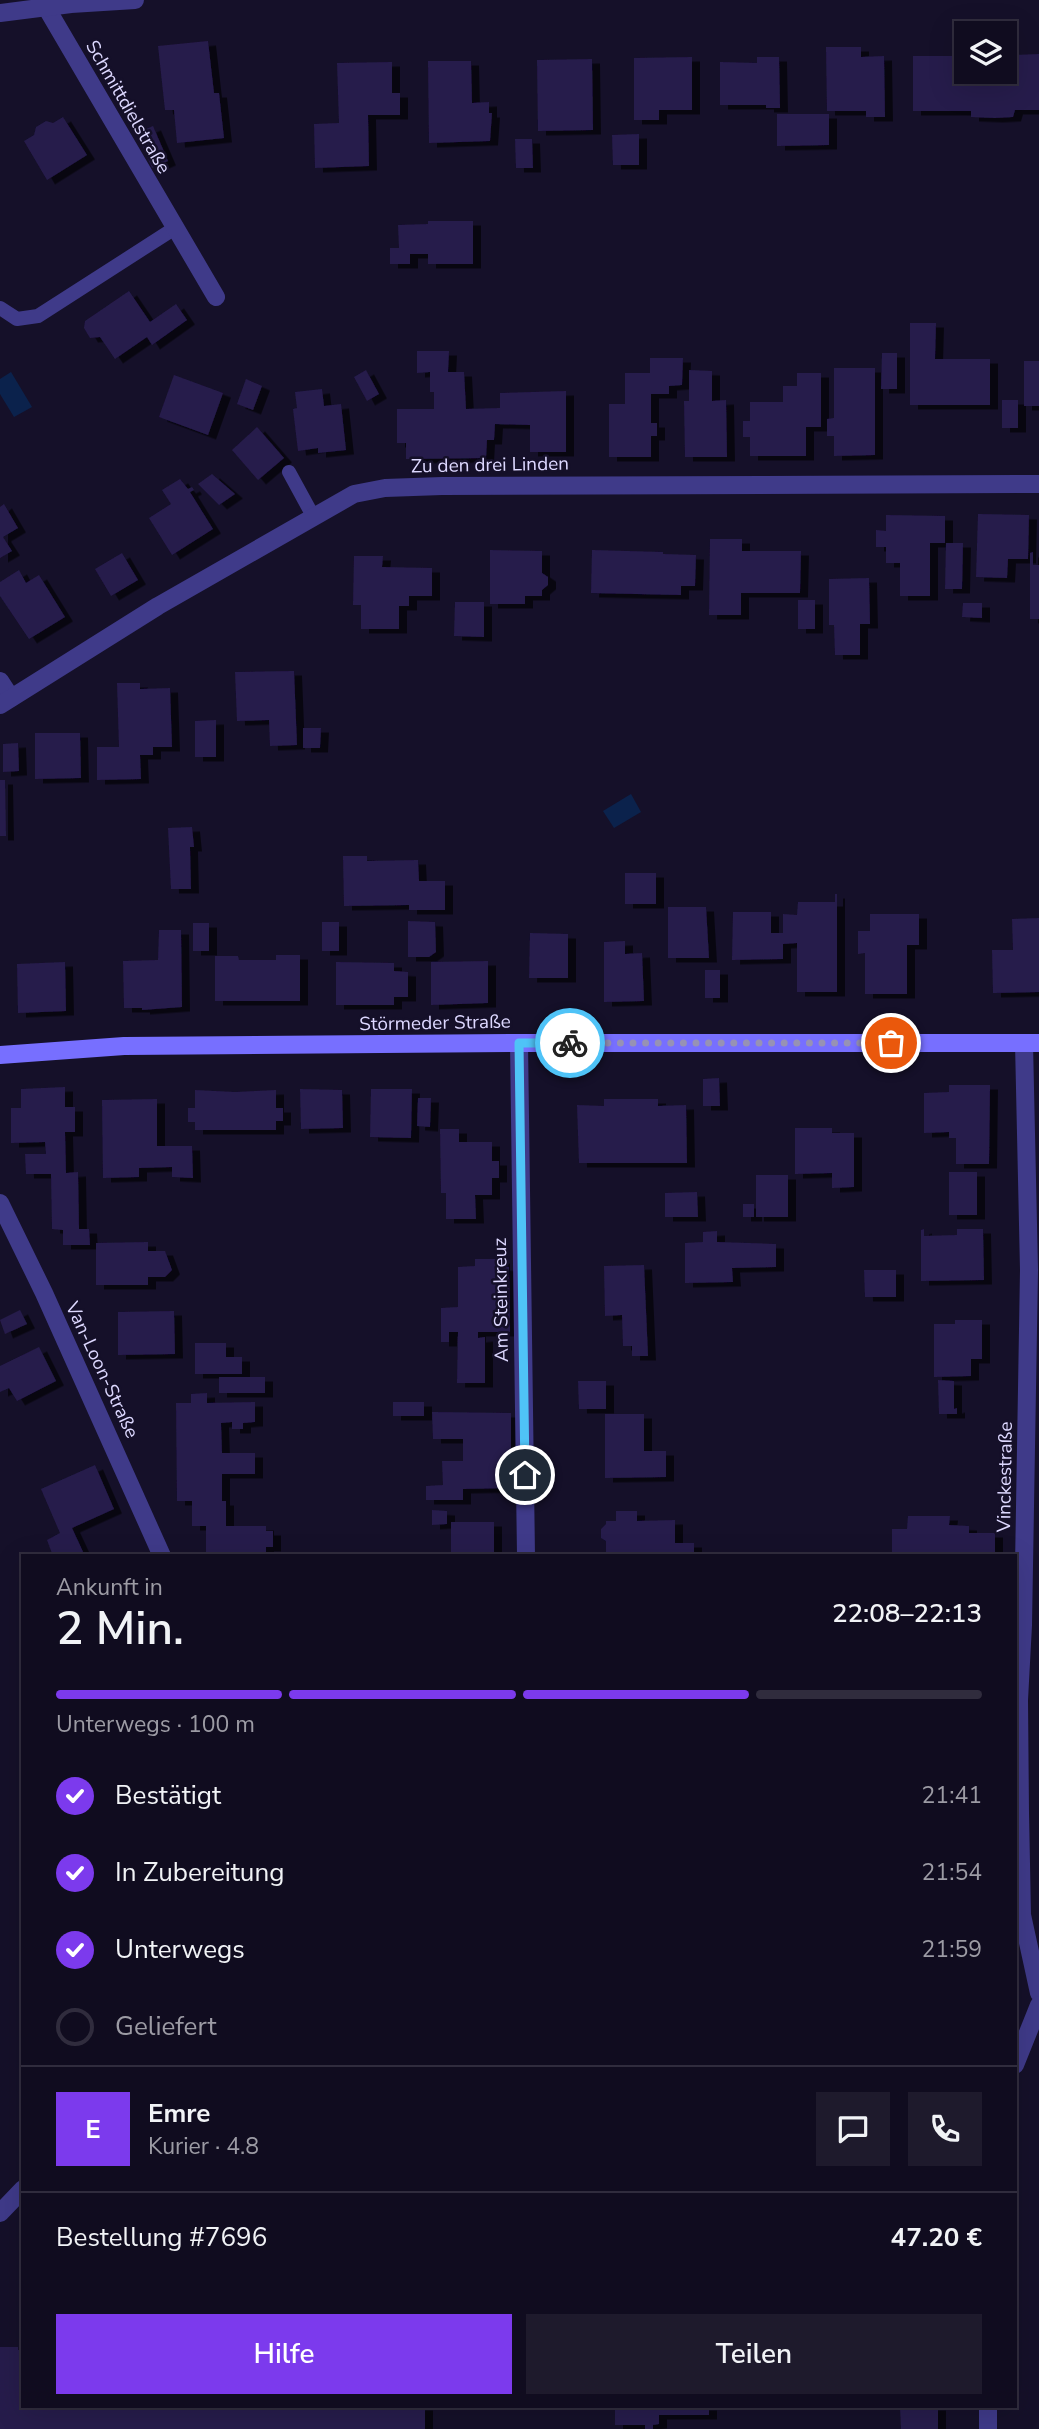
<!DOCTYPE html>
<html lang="de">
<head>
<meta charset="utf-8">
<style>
	:root { --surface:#100c1f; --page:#1e1a2c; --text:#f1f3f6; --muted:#9c9ba4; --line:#302c3d; --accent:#7c3aed }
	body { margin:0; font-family:"Nunito Sans",sans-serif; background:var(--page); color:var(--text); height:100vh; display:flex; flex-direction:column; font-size:26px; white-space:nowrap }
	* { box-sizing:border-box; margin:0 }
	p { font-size:23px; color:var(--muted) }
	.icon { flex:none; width:38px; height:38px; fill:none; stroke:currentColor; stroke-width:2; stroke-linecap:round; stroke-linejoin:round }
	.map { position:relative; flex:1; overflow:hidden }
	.panel { position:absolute; left:21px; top:1554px; width:996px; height:854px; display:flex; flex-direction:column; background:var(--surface); border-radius:0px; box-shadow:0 7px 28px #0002,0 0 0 2px var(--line) }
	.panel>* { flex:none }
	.buttons { position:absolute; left:954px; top:21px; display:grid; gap:14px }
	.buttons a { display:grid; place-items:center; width:63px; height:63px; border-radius:0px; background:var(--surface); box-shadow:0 7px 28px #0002,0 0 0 2px var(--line); font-size:35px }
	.pin { position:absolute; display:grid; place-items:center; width:60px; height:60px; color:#fff; margin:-30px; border:4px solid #fff; border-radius:50%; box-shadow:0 2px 7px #0007 }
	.courier { position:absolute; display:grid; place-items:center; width:70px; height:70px; margin:-35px; border:5px solid #4fc3f7; border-radius:50%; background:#fff; color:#222; box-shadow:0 2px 9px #0007 }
	.summary em { font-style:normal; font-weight:600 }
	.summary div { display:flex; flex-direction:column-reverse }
	.summary { display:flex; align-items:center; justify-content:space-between; height:119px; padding:0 35px }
	h1 { font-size:46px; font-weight:600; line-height:52px }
	.bar { display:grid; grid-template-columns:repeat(4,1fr); gap:10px 7px; align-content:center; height:84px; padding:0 35px }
	.bar i { height:9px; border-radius:5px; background:var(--line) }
	.bar .selected { background:var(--accent) }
	.bar p { grid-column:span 4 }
	.line { display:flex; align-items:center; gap:18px; padding:0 35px; border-top:2px solid var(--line) }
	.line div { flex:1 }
	.round { display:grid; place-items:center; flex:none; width:74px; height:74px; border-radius:0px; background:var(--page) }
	ol { padding:0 35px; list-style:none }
	li { display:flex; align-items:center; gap:21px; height:77px }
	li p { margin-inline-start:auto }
	li .icon { padding:7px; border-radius:50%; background:var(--accent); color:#fff; stroke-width:4 }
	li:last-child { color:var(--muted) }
	li i { width:38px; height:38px; border:4px solid var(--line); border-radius:50% }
	.action { display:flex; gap:14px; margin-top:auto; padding:14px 35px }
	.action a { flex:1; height:80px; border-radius:0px; background:var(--accent); color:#fff; font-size:28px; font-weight:600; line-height:80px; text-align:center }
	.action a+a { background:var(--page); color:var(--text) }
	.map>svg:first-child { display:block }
	.water { fill:#0b224c }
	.building { fill:#261b4b; filter:url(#shadow) }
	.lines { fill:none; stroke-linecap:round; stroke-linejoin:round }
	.service { stroke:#3f3a89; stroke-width:14 }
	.minor { stroke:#3f3a89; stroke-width:18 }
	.secondary { stroke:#776fff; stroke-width:18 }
	.done { stroke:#9792b4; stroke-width:7; stroke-dasharray:0 12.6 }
	.route { stroke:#4fc3f7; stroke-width:9 }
	.labels { text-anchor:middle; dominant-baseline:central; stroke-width:5; stroke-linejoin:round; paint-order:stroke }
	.street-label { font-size:19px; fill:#ddd8ff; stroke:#151029 }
</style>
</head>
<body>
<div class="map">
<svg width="1039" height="2429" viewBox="0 0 1039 2429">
	<defs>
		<filter id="shadow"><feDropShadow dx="8" dy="4.5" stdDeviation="0" flood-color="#0009"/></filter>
	</defs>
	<rect width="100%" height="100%" fill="#151029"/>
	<g class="water">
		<polygon points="11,372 32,407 14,417 0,394 0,379"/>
		<polygon points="631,794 641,812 614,828 603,811"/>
	</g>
	<g class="building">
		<polygon points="208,41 214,93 219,93 224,138 177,143 174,110 165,110 158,46"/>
		<polygon points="826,47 861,47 861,57 884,56 885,117 866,117 866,111 827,111"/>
		<polygon points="1039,54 1039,110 1015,110 1013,117 995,118 971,117 971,111 913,111 913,56 966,56 966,72 972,72 973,86 1013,86 1015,84 1014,55"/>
		<polygon points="692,57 692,110 659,110 659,120 634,120 634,58"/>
		<polygon points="757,57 779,57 780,108 766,108 766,105 720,105 720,62 757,63"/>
		<polygon points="592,59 593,130 538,131 537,60"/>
		<polygon points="428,61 471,61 472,103 489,102 489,113 492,113 490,141 429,143"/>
		<polygon points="392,62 392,93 400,93 400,115 368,115 369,166 315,168 314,124 339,123 337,63"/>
		<polygon points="777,114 829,114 829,145 777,146"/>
		<polygon points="63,117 87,155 47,180 24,141 34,135 36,127 46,121 53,123"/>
		<polygon points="153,126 168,161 152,168 137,133"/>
		<polygon points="639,134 639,165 613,165 612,135"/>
		<polygon points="515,139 532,139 533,168 516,168"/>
		<polygon points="428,221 473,221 473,264 428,264 428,254 410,254 410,264 390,264 390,248 399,248 398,225 428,224"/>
		<polygon points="129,291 150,322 176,304 187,320 152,345 147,337 115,359 100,337 90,338 84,328 85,321"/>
		<polygon points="910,323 936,323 935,359 990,359 990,405 910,405"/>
		<polygon points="417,351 449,351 448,372 464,372 466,409 500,408 500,393 566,391 566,452 530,452 530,425 495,424 494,440 487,440 486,458 406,459 406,443 397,443 397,409 434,409 434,392 430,392 430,372 417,373"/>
		<polygon points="882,353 897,353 897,389 881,389"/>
		<polygon points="650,358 683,358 682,385 669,386 669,394 651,394 651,423 657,423 657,436 651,436 651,457 609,457 609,404 625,404 625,373 650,373"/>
		<rect x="1024" y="361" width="15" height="45"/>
		<polygon points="834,368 875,368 875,455 834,456 834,436 827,436 827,419 834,418"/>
		<polygon points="366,370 379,394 367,401 354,377"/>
		<polygon points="689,370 712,371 712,401 726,400 727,457 685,457 684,401 689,401"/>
		<polygon points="797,373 821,373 821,427 806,427 806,456 750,456 750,437 743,437 743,421 750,421 750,402 783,402 783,386 797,386"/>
		<polygon points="174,375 223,393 208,435 159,417"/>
		<polygon points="246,379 262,386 253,410 237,404"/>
		<polygon points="322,389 324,406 341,404 346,450 318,453 318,448 298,451 293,409 297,408 295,392"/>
		<rect x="1002" y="400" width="16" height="28"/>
		<polygon points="257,427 284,458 258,480 232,450"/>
		<polygon points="212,474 235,494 219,505 198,484"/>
		<polygon points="180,479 188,489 192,487 194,490 190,492 213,529 172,555 149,518 171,504 162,490"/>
		<polygon points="4,504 18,528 3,537 12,551 0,558 0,507"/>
		<polygon points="978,514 1029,515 1028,559 1008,559 1007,578 976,577"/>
		<polygon points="886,515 945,516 945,543 930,543 930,596 900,596 900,563 886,563 886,547 876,547 876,530 886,531"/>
		<polygon points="710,539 742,539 742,551 801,551 800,593 741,593 741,615 709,615"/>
		<polygon points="946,543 963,543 962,589 945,589"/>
		<polygon points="490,550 542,551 542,573 548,577 548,585 542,590 542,596 525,596 525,604 490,604"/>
		<polygon points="592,550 663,552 663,554 696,555 695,586 681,586 681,595 591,593"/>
		<polygon points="1033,552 1033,565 1039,565 1039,619 1030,619 1030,553"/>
		<polygon points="122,553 138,580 111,596 95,569"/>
		<polygon points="354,556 383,556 382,567 432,568 432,596 409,596 409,606 399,606 399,629 361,629 361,605 353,605"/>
		<polygon points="19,570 26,583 39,575 65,617 29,639 0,596 0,582"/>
		<polygon points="869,578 870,624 860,624 860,655 835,655 834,625 829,625 829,579"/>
		<rect x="798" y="600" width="17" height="29"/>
		<polygon points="455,602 484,602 484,637 454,636"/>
		<polygon points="963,603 982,603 982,618 962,617"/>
		<polygon points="294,671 297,745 270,746 269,720 237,721 235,672"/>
		<polygon points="117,683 140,683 140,689 170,688 172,747 153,747 153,755 140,755 141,779 97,780 97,747 119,747"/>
		<polygon points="216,720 216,757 195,757 195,721"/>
		<polygon points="303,728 321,728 320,748 303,748"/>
		<polygon points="35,733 80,733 81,778 35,779"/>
		<polygon points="18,743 19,771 3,772 3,744"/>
		<polygon points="0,780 5,780 6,836 0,836"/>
		<polygon points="192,827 194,847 190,847 191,889 171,889 168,828"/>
		<polygon points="343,856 367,856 367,861 418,860 419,881 445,881 445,910 409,910 409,905 344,906"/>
		<rect x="625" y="873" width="31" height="31"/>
		<polygon points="835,894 837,894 837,992 797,992 797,943 783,944 783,959 732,960 733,912 771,912 771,933 783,933 783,914 797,915 798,902 835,902"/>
		<polygon points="668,907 706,907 709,958 668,958"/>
		<polygon points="870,914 919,914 919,945 907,945 907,994 865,994 865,953 858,954 858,931 870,931"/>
		<polygon points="1039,918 1039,992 993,993 992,950 1013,950 1012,919"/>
		<polygon points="408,921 435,922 436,952 429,957 408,957"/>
		<rect x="322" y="922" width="17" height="29"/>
		<rect x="193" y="923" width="16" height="28"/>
		<polygon points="159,930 181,930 182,1007 142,1010 142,1008 124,1008 123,961 158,960"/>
		<polygon points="530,933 568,934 568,978 529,978"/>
		<polygon points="625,941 625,954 642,953 644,1001 604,1002 604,942"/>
		<polygon points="276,955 300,955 300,1001 215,1001 215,956 238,956 239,960 276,960"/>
		<polygon points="488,961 488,1003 431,1005 431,962"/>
		<polygon points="65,962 66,1011 18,1013 17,964"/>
		<polygon points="336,962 394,963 394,971 408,972 408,997 394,997 394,1005 336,1005"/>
		<rect x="705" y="970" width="15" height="28"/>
		<polygon points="719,1078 720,1106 703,1106 703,1079"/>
		<polygon points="949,1085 990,1085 989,1164 956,1164 956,1138 949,1138 949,1132 924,1133 924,1093 949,1092"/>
		<polygon points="65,1087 65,1107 75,1107 75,1132 65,1132 66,1173 78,1172 79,1229 89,1229 90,1245 63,1245 63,1230 52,1229 51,1174 26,1174 25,1154 46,1154 45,1142 11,1143 11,1108 21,1108 21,1089"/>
		<polygon points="300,1089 342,1090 343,1128 301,1129"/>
		<polygon points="371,1089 412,1089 411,1138 370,1137"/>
		<polygon points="195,1090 235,1092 276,1090 276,1108 283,1108 283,1121 276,1121 276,1130 195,1130 195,1122 188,1122 188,1108 195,1108"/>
		<polygon points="418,1098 431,1098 430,1127 417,1126"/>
		<polygon points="157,1099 157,1146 192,1146 193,1178 172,1177 172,1167 139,1168 139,1177 103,1178 102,1100"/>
		<polygon points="604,1099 658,1099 658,1106 686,1105 687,1163 579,1163 577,1105 604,1106"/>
		<polygon points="795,1128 832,1128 832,1133 854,1133 854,1187 832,1188 832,1173 795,1174"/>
		<polygon points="440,1129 459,1129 459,1142 492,1142 492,1161 499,1161 499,1178 492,1178 492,1195 475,1195 476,1219 446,1219 446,1193 441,1193"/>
		<rect x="949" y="1172" width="28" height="43"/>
		<rect x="756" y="1175" width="32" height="42"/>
		<polygon points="697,1192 698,1217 665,1217 665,1193"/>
		<rect x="743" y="1204" width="11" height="13"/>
		<polygon points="924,1229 924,1236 957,1235 957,1229 983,1229 984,1280 921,1281 921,1230"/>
		<polygon points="717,1231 717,1242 776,1244 776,1267 732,1268 733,1282 685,1283 685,1243 703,1242 703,1232"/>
		<polygon points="148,1242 148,1251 165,1251 172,1270 165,1277 148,1277 148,1285 96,1285 96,1243"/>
		<polygon points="475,1259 502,1259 502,1266 509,1267 510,1332 478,1332 478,1338 485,1337 485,1383 457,1383 458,1332 449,1332 449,1342 441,1342 441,1308 458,1307 458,1267 475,1266"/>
		<polygon points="644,1265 648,1356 632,1356 632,1346 623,1346 622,1315 605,1316 604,1266"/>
		<polygon points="864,1270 896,1270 896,1297 865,1297"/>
		<polygon points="20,1310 27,1324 5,1334 0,1320"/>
		<polygon points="174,1311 175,1354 118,1355 118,1312"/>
		<polygon points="955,1320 982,1320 982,1359 971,1359 971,1376 934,1377 934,1324 955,1324"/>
		<polygon points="195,1343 226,1343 226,1357 242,1357 242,1374 195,1374"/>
		<polygon points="39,1347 56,1381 17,1401 9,1388 0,1392 0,1366"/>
		<rect x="219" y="1377" width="46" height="16"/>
		<polygon points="938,1380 954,1381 954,1409 957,1408 957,1414 939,1414"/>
		<polygon points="578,1381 606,1381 606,1409 579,1409"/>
		<polygon points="207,1393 207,1403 255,1402 255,1422 243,1423 243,1429 232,1429 232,1422 221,1423 222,1453 255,1453 255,1474 222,1474 222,1501 226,1501 226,1526 266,1526 266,1531 273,1531 273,1547 266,1547 266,1556 206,1556 206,1526 192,1526 192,1501 177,1501 176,1403 191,1403 191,1394"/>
		<rect x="393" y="1402" width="31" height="14"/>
		<polygon points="432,1412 511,1413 511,1488 463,1489 463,1500 426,1500 426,1486 443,1485 442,1461 463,1461 463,1439 433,1439"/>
		<polygon points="605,1414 644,1414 644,1451 666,1451 666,1477 605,1478"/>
		<polygon points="95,1465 114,1509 72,1528 85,1556 53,1556 47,1540 60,1533 41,1489"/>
		<polygon points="432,1510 447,1511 447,1524 432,1525"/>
		<polygon points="616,1511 637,1511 637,1521 675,1520 675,1543 694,1543 694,1556 606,1556 606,1541 601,1538 601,1529 606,1524 606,1521 616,1521"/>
		<polygon points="908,1516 950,1516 949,1525 969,1526 969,1533 995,1533 995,1556 892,1556 892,1529 907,1529"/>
		<rect x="451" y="1522" width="43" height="34"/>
		<polygon points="0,2347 18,2347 18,2350 23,2350 23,2406 425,2406 425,2429 0,2429"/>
		<polygon points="615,2406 709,2406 709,2415 659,2415 659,2424 653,2425 653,2429 645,2429 645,2425 615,2425"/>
		<polygon points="900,2406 938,2406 938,2429 901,2429"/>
	</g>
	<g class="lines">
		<g class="service">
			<polyline points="0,308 17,319 38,316 175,228"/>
			<polyline points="289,472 313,516"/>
		</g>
		<g class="minor">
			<polyline points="46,7 216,297"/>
			<polyline points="0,13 71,4 135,0"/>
			<polyline points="0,681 11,698"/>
			<polyline points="0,705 158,606 354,494 385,488 442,486 1039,484"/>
			<polyline points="519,1043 526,1556"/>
			<polyline points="1024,1043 1029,1270 1023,1625 1019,1700 1020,1812 1022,1915 1039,1993"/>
			<polyline points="0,1203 44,1293 162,1556"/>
			<polyline points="1015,2065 1039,2005"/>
			<polyline points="0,2213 23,2189"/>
			<polyline points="988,2429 988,2406"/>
		</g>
		<polyline class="secondary" points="0,1055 124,1046 519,1043 1039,1043"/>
	</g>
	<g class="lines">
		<polyline class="done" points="570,1043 891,1043"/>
		<polyline class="route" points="525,1475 519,1043 570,1043"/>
	</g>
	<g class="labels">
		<g class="street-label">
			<text transform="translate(128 107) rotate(60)">Schmittdielstraße</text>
			<text transform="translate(490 465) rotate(-1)">Zu den drei Linden</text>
			<text transform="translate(435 1023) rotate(-1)">Störmeder Straße</text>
			<text transform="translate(501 1300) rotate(-91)">Am Steinkreuz</text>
			<text transform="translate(102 1370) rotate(65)">Van-Loon-Straße</text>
			<text transform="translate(1005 1477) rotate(-89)">Vinckestraße</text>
		</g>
	</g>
</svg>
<div class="buttons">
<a><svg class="icon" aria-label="layers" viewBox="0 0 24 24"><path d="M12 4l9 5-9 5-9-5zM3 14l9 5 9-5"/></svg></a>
</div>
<div class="pin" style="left:891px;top:1043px;background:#ea580c"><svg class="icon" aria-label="bag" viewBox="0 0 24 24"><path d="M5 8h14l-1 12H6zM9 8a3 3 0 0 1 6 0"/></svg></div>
<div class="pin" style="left:525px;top:1475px;background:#1f2937"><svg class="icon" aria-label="home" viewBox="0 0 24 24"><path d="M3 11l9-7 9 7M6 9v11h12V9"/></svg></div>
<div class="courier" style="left:570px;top:1043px"><svg class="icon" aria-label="bike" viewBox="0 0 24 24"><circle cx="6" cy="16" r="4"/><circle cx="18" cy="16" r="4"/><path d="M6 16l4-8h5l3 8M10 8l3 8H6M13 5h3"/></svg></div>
<section class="panel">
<div class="summary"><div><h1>2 Min.</h1><p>Ankunft in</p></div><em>22:08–22:13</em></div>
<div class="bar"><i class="selected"></i><i class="selected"></i><i class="selected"></i><i></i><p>Unterwegs · 100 m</p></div>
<ol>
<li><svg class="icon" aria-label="check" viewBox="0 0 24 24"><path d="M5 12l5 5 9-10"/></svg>Bestätigt<p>21:41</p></li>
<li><svg class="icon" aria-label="check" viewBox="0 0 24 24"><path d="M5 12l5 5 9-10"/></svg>In Zubereitung<p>21:54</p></li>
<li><svg class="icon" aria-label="check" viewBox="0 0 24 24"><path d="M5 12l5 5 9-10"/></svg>Unterwegs<p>21:59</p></li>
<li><i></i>Geliefert</li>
</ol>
<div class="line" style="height:126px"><b class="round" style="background:var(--accent);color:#fff">E</b><div><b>Emre</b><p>Kurier · 4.8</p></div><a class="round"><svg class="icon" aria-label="chat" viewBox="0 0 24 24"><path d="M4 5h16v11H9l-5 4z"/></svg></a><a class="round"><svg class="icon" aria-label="phone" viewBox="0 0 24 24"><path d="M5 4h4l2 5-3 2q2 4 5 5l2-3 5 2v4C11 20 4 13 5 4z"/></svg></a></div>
<div class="line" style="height:91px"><div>Bestellung #7696</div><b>47.20 €</b></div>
<div class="action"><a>Hilfe</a><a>Teilen</a></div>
</section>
</div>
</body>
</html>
